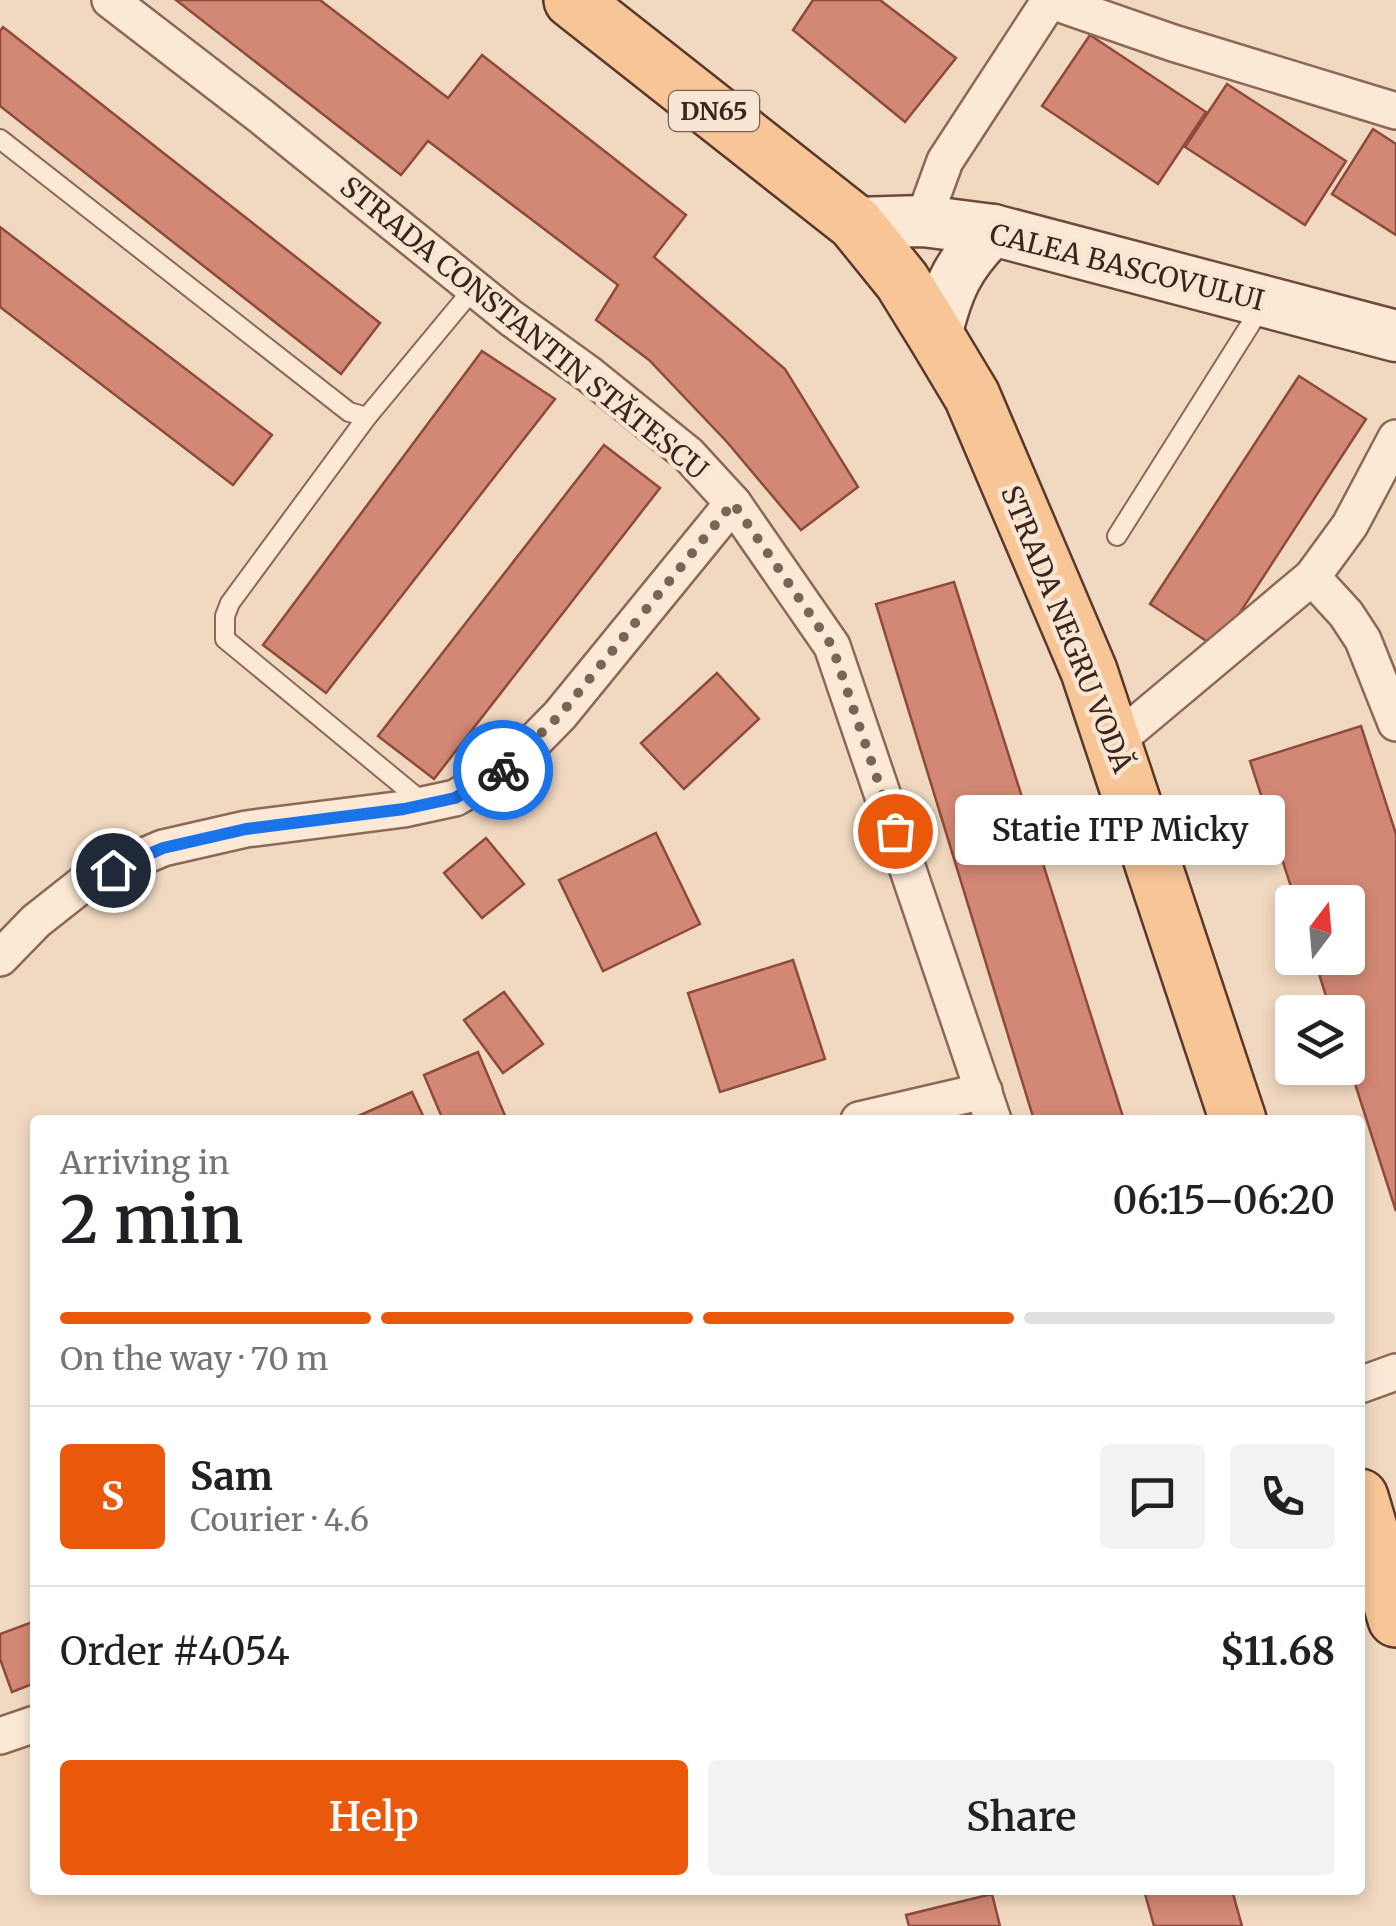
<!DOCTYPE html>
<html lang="en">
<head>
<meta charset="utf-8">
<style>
	:root { --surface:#fff; --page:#f2f2f2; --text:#202124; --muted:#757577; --line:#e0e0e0; --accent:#ea580c }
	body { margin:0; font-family:Merriweather,serif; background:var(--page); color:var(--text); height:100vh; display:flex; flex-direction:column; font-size:38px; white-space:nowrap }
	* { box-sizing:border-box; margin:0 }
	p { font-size:32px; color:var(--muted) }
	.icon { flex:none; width:55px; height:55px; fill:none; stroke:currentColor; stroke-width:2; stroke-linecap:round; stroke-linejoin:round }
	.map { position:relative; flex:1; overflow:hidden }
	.drawer { position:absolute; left:30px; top:1115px; width:1335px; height:780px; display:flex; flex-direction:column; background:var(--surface); border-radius:10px; box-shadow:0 5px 15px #0003 }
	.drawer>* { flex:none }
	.needle { width:65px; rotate:16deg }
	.controls { position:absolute; left:1275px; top:885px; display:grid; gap:20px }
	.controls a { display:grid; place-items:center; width:90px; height:90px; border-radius:10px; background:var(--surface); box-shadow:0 5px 15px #0003; font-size:50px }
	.pin { position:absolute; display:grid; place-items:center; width:85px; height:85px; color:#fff; margin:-42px; border:5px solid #fff; border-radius:50%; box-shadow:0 2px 10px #0007 }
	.courier { position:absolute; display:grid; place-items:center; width:100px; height:100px; margin:-50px; border:8px solid #1a73e8; border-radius:50%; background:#fff; color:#222; box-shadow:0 2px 12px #0007 }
	.bubble { position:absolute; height:70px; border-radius:10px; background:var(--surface); box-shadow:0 5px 15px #0003; font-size:32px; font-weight:600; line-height:70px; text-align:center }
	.overview em { font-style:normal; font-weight:600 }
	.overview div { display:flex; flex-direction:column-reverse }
	.overview { display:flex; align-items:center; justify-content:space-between; height:170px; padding:0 30px }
	h1 { font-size:65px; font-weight:600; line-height:75px }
	.bar { display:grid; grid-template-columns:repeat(4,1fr); gap:15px 10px; align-content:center; height:120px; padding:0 30px }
	.bar i { height:12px; border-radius:8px; background:var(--line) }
	.bar .selected { background:var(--accent) }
	.bar p { grid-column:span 4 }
	.line { display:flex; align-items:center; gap:25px; padding:0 30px; border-top:2px solid var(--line) }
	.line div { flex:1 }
	.round { display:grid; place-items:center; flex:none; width:105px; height:105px; border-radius:10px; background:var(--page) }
	.primary-button { display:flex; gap:20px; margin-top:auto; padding:20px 30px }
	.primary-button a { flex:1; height:115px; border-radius:10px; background:var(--accent); color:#fff; font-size:40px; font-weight:600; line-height:115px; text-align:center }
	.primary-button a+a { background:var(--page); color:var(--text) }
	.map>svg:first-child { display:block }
	.building { fill:#d28874; stroke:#8e4b3b; stroke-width:2.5 }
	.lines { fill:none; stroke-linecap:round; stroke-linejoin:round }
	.lane-casing { stroke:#8d6857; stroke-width:22 }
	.street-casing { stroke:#8d6857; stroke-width:40 }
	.secondary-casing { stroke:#6e4a3a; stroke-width:55 }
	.primary-casing { stroke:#5a382c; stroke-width:60 }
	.lane { stroke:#fbe8d5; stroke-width:18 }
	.street { stroke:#fbe8d5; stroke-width:35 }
	.secondary { stroke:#fbe8d5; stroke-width:50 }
	.primary { stroke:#f7c596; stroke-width:55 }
	.done { stroke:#7b6456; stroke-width:10; stroke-dasharray:0 18 }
	.route { stroke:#1a73e8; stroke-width:12 }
	.labels { text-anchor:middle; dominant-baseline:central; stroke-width:9; stroke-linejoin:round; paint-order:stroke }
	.shield { fill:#f8e5d2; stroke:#745f53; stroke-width:2.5 }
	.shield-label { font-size:25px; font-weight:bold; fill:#3b251d }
	.street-label { font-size:28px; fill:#3b251d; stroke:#f8e5d2 }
</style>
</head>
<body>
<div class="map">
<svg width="1396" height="1926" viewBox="0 0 1396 1926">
	<rect width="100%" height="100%" fill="#f1d9c1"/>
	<g class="building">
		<polygon points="176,0 320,0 448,98 482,55 686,215 654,257 785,369 858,487 801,530 727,442 649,360 596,320 618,285 428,141 401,175"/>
		<polygon points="813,0 880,0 956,58 905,122 793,30"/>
		<polygon points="3,27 380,323 341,374 0,106 0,31"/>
		<polygon points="1090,35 1206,112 1158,184 1042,106"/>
		<polygon points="1227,84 1346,161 1305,225 1185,147"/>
		<polygon points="1373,129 1396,144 1396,235 1332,194"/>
		<polygon points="0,227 272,435 233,485 0,307"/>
		<polygon points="482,351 555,399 326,693 263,645"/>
		<polygon points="1299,376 1366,419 1217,648 1150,604"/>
		<polygon points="604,445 660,488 434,779 378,736"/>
		<polygon points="954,582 1124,1120 1034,1120 876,604"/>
		<polygon points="717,673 759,719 684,789 641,743"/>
		<polygon points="1361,726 1396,834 1396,1211 1348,1062 1348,1012 1331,1012 1314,958 1348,958 1348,902 1296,902 1250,761"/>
		<polygon points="656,833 700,924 603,971 559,880"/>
		<polygon points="486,838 524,884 482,918 444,873"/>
		<polygon points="793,960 825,1059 720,1092 688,993"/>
		<polygon points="504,992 543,1044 503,1073 464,1020"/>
		<polygon points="478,1052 506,1118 443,1120 424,1075"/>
		<polygon points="412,1092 425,1120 357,1120 356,1117"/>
		<polygon points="35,1621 35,1683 12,1692 0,1659 0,1634"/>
		<polygon points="1144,1890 1232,1890 1242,1926 1154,1926"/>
		<polygon points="992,1894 1000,1926 909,1926 906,1915"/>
	</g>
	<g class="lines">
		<g class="lane-casing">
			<g id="lane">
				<polyline points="0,139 349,412 367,417 474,288"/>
				<polyline points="367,417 230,603 225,616 225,639 425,804"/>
				<polyline points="1117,536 1262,306"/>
			</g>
		</g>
		<g class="street-casing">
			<g id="street">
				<polyline points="110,0 262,117 511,318 590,375 688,454 733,503 832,646 993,1120"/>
				<polyline points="1049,0 1173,43 1396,111"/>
				<polyline points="923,221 945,161 1050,0"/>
				<polyline points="1312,577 1346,614 1363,640 1396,723"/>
				<polyline points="1115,742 1312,577 1350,525 1396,438"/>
				<polyline points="0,958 36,921 88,880 163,848 246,829 404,809 455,798 509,767 560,715 733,503"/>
				<polyline points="859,1120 984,1091"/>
				<polyline points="1360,1385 1396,1372"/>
				<polyline points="0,1736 35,1724"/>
			</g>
		</g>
		<g class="secondary-casing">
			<g id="secondary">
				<polyline points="855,223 923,221 993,230 1396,336"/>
				<path d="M936,336c11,-47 22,-72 57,-106"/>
			</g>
		</g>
		<g class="primary-casing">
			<g id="primary">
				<polyline points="572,0 855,223 902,281 936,336 972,396 1089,671 1238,1120"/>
				<polyline points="1360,1497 1396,1619"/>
			</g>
		</g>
		<use href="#lane" class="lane"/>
		<use href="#street" class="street"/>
		<use href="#secondary" class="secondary"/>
		<use href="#primary" class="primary"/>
	</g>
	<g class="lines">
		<polyline class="done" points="503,770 560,715 733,503 832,646 895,831"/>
		<polyline class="route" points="113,870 163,848 246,829 404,809 455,798 503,770"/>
	</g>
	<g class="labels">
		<rect class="shield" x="669" y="91" width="90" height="40" rx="8"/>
		<g class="shield-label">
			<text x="714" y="111">DN65</text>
		</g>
		<g class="street-label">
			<text transform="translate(1127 267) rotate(14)">CALEA BASCOVULUI</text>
			<text transform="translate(524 328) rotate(39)">STRADA CONSTANTIN STĂTESCU</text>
			<text transform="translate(1067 629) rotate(68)">STRADA NEGRU VODĂ</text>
		</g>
	</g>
</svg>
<div class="controls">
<a><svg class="needle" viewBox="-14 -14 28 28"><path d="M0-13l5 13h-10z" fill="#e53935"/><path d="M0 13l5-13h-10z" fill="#757577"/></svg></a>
<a><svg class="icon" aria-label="layers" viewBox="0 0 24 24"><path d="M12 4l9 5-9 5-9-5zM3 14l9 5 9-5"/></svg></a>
</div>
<div class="pin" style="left:895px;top:831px;background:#ea580c"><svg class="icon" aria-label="bag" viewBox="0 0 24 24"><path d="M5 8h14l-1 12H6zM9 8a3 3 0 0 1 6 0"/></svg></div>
<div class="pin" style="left:113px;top:870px;background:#1f2937"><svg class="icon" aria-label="home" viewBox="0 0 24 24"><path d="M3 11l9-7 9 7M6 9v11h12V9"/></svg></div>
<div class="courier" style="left:503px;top:770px"><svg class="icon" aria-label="bike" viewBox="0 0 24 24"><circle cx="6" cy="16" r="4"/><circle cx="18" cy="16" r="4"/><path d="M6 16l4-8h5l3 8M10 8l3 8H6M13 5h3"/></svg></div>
<div class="bubble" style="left:955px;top:795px;width:330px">Statie ITP Micky</div>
<section class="drawer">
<div class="overview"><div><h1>2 min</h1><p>Arriving in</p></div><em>06:15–06:20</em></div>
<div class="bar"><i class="selected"></i><i class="selected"></i><i class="selected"></i><i></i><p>On the way · 70 m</p></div>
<div class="line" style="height:180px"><b class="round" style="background:var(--accent);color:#fff">S</b><div><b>Sam</b><p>Courier · 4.6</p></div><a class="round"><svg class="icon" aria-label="chat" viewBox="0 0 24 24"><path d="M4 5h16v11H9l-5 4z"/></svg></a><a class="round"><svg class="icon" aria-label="phone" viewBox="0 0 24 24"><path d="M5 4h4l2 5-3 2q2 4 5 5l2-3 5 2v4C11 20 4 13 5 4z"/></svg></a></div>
<div class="line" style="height:130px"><div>Order #4054</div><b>$11.68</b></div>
<div class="primary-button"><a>Help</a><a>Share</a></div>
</section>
</div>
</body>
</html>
